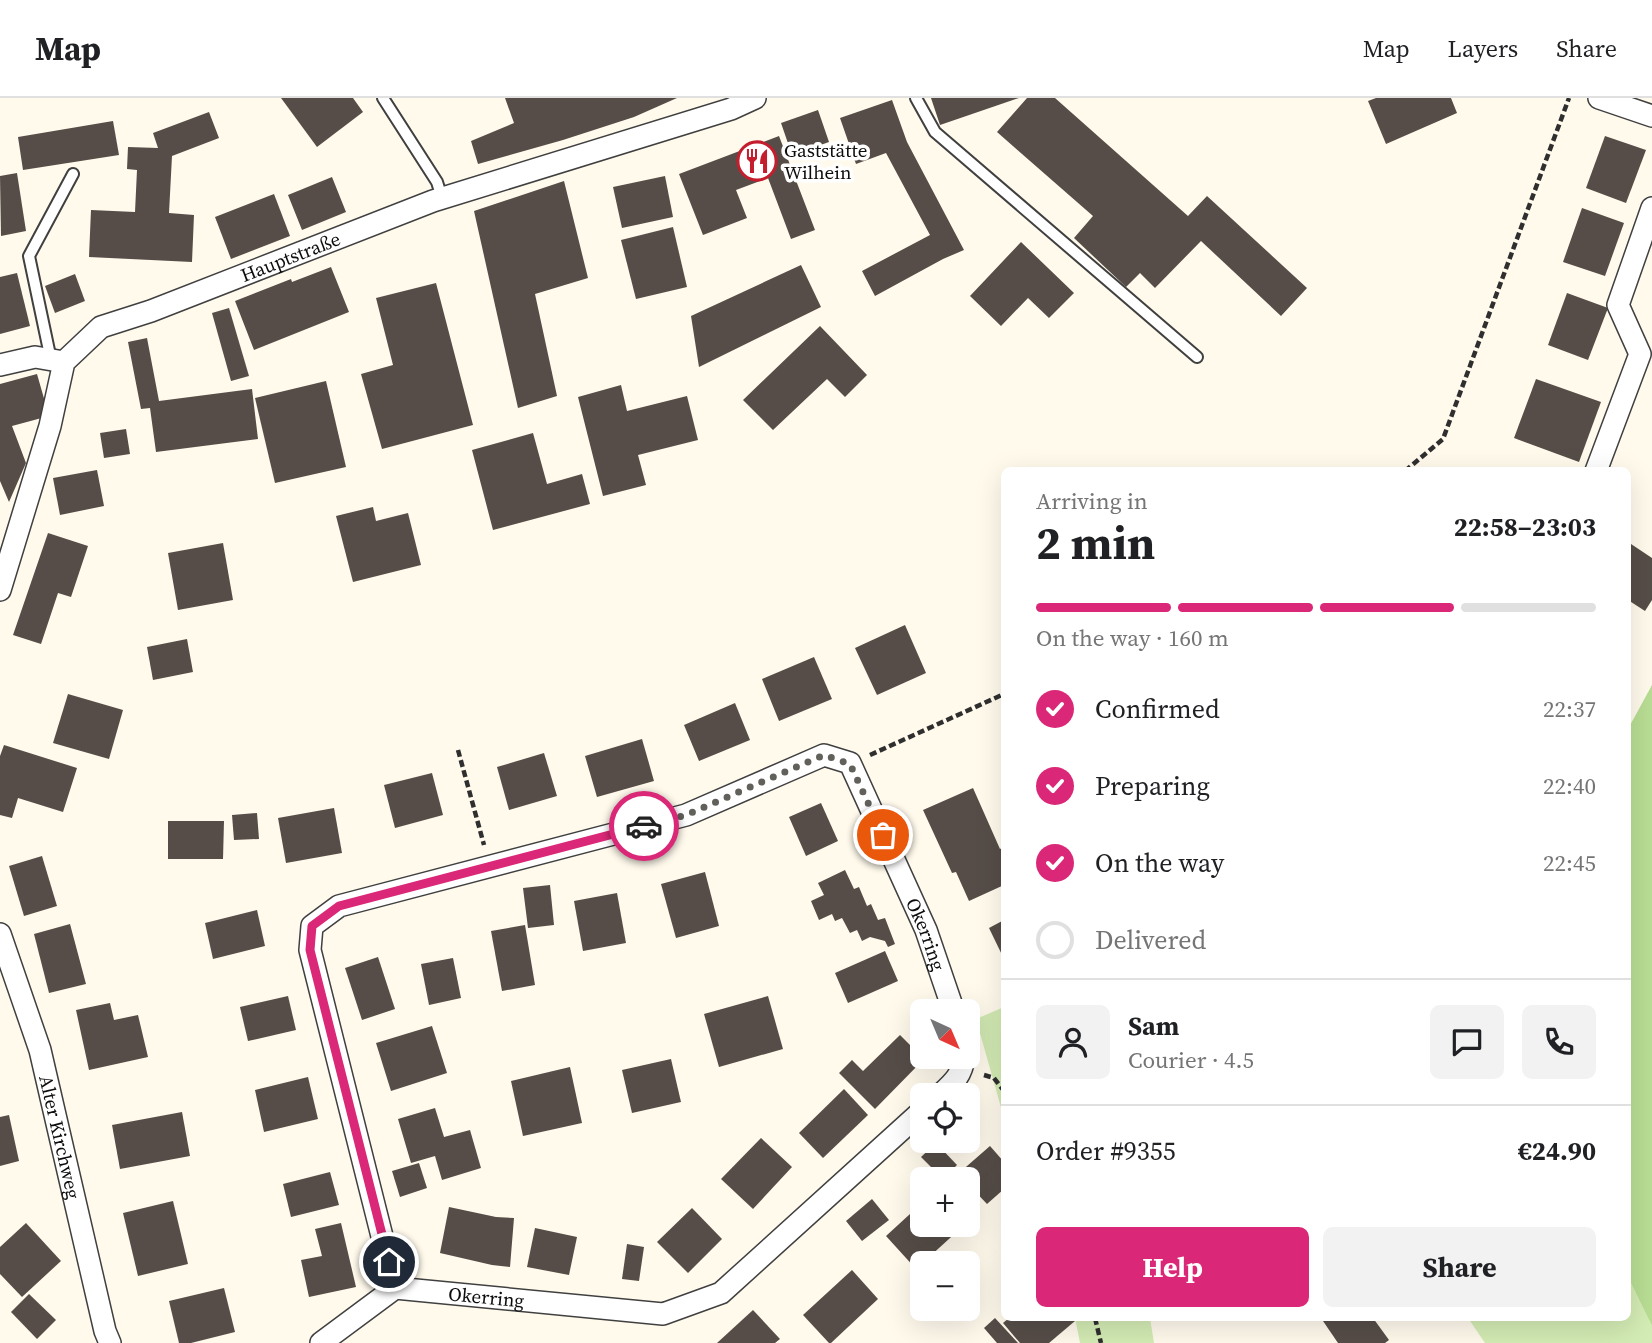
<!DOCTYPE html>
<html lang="en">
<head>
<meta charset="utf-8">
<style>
	:root { --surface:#fff; --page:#f2f2f2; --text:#202124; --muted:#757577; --line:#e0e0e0; --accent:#db2777 }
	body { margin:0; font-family:"Source Serif 4",serif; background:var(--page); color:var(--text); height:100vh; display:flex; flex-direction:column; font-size:26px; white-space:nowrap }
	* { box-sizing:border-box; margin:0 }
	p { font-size:23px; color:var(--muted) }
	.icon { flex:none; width:38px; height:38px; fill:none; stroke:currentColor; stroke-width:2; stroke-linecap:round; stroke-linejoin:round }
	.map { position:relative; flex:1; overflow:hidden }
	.sheet { position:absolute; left:1001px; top:369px; width:630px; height:854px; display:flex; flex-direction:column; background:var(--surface); border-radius:10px; box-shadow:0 7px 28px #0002 }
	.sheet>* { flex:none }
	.needle { width:46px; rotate:136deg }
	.controls { position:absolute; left:910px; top:901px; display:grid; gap:14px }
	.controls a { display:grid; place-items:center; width:70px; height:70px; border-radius:10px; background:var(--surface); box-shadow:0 7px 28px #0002; font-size:35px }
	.pin { position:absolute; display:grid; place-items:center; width:60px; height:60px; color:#fff; margin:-30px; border:4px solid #fff; border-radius:50%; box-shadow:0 2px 7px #0007 }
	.courier { position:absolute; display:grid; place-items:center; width:70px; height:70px; margin:-35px; border:5px solid #db2777; border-radius:50%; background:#fff; color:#222; box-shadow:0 2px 9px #0007 }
	.overview em { font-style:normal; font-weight:700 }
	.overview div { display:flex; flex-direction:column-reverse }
	.overview { display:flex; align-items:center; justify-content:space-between; height:119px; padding:0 35px }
	h1 { font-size:46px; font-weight:700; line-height:52px }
	.bar { display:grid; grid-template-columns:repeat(4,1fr); gap:10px 7px; align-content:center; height:84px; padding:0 35px }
	.bar i { height:9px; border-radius:5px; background:var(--line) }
	.bar .current { background:var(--accent) }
	.bar p { grid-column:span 4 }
	.line { display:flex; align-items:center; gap:18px; padding:0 35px; border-top:2px solid var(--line) }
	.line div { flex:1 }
	.round { display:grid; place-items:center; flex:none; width:74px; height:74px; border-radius:10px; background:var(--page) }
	ol { padding:0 35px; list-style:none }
	li { display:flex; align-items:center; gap:21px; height:77px }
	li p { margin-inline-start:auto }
	li .icon { padding:7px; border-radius:50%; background:var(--accent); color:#fff; stroke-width:4 }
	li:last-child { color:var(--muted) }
	li i { width:38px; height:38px; border:4px solid var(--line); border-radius:50% }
	.cta { display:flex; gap:14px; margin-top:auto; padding:14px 35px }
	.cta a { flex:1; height:80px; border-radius:10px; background:var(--accent); color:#fff; font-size:28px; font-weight:700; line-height:80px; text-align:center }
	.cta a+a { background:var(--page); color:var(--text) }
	header { display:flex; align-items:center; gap:42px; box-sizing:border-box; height:98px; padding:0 35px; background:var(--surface); border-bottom:2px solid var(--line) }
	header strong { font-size:33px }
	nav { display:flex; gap:38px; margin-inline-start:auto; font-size:24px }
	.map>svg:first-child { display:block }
	.green { fill:#d3ebb4 }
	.forest { fill:#b8dd93 }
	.building { fill:#564d48 }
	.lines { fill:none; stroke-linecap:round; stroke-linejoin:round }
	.service-casing { stroke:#404040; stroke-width:14 }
	.minor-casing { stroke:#404040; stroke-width:24 }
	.path { stroke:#2f2f2f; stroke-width:4.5; stroke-dasharray:7 3.5; stroke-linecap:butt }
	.service { stroke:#fff; stroke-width:10 }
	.minor { stroke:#fff; stroke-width:21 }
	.done { stroke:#62605b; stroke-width:7; stroke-dasharray:0 12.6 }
	.route { stroke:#db2777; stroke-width:9 }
	.labels { text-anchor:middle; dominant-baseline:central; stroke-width:7; stroke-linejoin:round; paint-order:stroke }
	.poi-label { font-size:19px; fill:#0d0d0d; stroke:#fff; text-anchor:start }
	.street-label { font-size:19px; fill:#0d0d0d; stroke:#fff }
</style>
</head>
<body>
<header>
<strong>Map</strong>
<nav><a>Map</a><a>Layers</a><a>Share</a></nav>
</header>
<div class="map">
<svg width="1652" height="1245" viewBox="0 0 1652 1245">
	<rect width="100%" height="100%" fill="#fffaec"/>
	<g class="green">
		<polygon points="1004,909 1004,1016 1002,1013 976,921"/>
		<polygon points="1628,1179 1652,1228 1652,1245 1485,1245 1468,1220 1628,1220"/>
		<polygon points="1075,1220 1150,1220 1154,1245 1080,1245"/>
	</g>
	<polygon class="forest" points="1652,587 1652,1228 1628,1179 1628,631"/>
	<g class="building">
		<polygon points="281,0 353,0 363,14 317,49"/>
		<polygon points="505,0 677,0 634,19 563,42 478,66 471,43 514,25"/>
		<polygon points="931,0 1019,0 940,27"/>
		<polygon points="1027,0 1055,0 1188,118 1207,98 1307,190 1281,218 1201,143 1155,190 1140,175 1126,189 1074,140 1093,118 997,34"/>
		<polygon points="1376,0 1451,0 1457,15 1386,46 1368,3"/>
		<polygon points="892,2 907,44 964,152 943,161 875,198 862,173 930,137 886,55 856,66 840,20"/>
		<polygon points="818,12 829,44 792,57 781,25"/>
		<polygon points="209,14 219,40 172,58 169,115 194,117 192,164 89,159 91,112 135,114 137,72 127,71 128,49 158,50 153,35"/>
		<polygon points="113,23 119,57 23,72 18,39"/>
		<polygon points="779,38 815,132 791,141 768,80 736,92 747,120 703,137 679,76"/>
		<polygon points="1605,38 1646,52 1626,105 1586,90"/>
		<polygon points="17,75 26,133 1,138 0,78"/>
		<polygon points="665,78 673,119 622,130 613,89"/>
		<polygon points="332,79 346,114 302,132 288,97"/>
		<polygon points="564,83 588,180 535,196 557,298 518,310 474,113"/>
		<polygon points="274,96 290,138 231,161 215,119"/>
		<polygon points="1582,110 1624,125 1605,178 1563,164"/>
		<polygon points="673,129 687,189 636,201 621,142"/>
		<polygon points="1021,144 1074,195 1049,220 1028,200 1001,228 970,198"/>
		<polygon points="801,167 821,209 699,269 691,218"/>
		<polygon points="331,169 349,214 254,252 235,203 291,181 292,184"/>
		<polygon points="17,175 30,228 0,236 0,179"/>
		<polygon points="75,176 85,203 55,215 45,188"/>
		<polygon points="436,185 473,327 382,351 361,276 393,267 376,200"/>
		<polygon points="1567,195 1608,210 1588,262 1548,247"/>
		<polygon points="229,210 249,278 231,283 212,215"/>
		<polygon points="820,228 867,277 845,299 827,281 773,332 743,302"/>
		<polygon points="147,240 159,303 252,291 258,341 156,354 150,310 141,311 128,244"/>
		<polygon points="37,276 49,318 12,328 26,365 9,404 0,383 0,286"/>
		<polygon points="1536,281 1601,304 1579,364 1514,340"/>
		<polygon points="326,283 346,369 275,385 255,300"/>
		<polygon points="621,287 627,313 687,298 698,342 638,357 646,387 603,398 578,299"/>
		<polygon points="126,331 130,356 104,360 100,335"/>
		<polygon points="533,335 547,386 582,376 590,406 493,432 472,352"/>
		<polygon points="97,372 104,408 60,417 53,380"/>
		<polygon points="373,409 376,423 408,415 421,467 353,484 336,418"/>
		<polygon points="48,435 88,448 71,499 58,495 41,546 13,537"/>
		<polygon points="1628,444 1652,460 1652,502 1645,513 1628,502"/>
		<polygon points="223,445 233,502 178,512 168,455"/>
		<polygon points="905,527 926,575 877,597 855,550"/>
		<polygon points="187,541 193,574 153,582 147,549"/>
		<polygon points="814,559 832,601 779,623 762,581"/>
		<polygon points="68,596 123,612 109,661 53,645"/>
		<polygon points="735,605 750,642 699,663 684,627"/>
		<polygon points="642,641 654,683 597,699 585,658"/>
		<polygon points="4,647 77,670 63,714 18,700 12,720 0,717 0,658"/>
		<polygon points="544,655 557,698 509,712 497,669"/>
		<polygon points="432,675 443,717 395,730 384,687"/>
		<polygon points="973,690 1000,751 1004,749 1004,787 969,803 956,774 952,775 923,712"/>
		<polygon points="821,705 838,743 806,758 789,719"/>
		<polygon points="334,710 342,755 286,765 278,720"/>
		<polygon points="257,715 259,741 234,742 232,717"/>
		<polygon points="168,723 224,723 223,761 168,761"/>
		<polygon points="42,758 57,808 24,818 9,768"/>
		<polygon points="845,772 854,791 859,789 867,808 871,806 878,822 885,820 895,846 888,849 885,843 870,839 862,843 857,832 850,835 842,820 835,823 832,816 819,822 811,803 824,797 818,785"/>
		<polygon points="705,774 719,828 676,840 661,786"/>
		<polygon points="550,787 554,827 528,830 523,790"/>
		<polygon points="617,795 626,845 583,853 574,803"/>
		<polygon points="257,812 265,848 213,861 205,825"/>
		<polygon points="1004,822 1004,861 989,830"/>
		<polygon points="70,826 86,886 49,895 34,836"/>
		<polygon points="525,827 535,887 502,893 491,833"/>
		<polygon points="885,853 898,883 848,905 835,875"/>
		<polygon points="378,859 395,911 362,922 345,870"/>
		<polygon points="453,860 461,900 429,907 421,866"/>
		<polygon points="288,898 296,932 248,943 240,909"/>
		<polygon points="768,898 783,951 719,969 704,916"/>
		<polygon points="110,905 114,922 138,917 148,959 89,972 76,912"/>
		<polygon points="432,928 447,975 391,993 376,945"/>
		<polygon points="900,937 924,961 875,1011 839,975 852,962 863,973"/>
		<polygon points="671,961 681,1004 632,1015 622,972"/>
		<polygon points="570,969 582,1025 523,1038 511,983"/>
		<polygon points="308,979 318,1021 264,1034 255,992"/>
		<polygon points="844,991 868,1017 823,1060 799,1035"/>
		<polygon points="435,1010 444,1039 470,1032 481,1070 442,1082 435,1058 411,1065 398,1021"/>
		<polygon points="182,1014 190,1058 120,1071 112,1027"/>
		<polygon points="9,1017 19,1063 0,1068 0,1019"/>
		<polygon points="761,1040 792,1069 753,1111 721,1081"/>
		<polygon points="936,1045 957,1067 943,1081 921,1059"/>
		<polygon points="990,1048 1004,1064 1004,1091 987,1106 968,1086 968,1082 964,1082 959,1075"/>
		<polygon points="419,1065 427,1090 400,1099 392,1073"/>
		<polygon points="330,1074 339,1107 291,1119 283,1086"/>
		<polygon points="872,1101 889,1122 862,1143 846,1123"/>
		<polygon points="173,1103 188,1166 138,1178 123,1115"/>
		<polygon points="922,1105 922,1127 958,1127 961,1130 916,1171 886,1138"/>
		<polygon points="449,1109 496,1119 514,1120 510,1169 492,1167 440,1155"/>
		<polygon points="692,1110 722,1141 688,1175 657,1144"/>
		<polygon points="26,1125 61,1163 22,1199 0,1176 0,1149"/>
		<polygon points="341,1125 356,1189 309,1199 301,1162 322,1158 315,1131"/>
		<polygon points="535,1130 577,1139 569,1177 527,1169"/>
		<polygon points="627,1146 644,1149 639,1183 622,1181"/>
		<polygon points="852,1172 878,1201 831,1245 829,1245 803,1217"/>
		<polygon points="224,1190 235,1234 191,1245 179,1245 169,1203"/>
		<polygon points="29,1196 56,1222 37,1241 11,1214"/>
		<polygon points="753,1212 780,1241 775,1245 717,1245"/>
		<polygon points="995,1220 1018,1245 997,1245 984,1230"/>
		<polygon points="1009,1220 1073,1220 1075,1223 1049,1245 1020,1245 1003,1225"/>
		<polygon points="1328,1220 1373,1220 1389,1242 1385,1245 1338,1245 1323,1223"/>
	</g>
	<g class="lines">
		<g class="service-casing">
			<g id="service">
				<polyline points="383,0 437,84 442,100"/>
				<polyline points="916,0 935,34 1197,259"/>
				<polyline points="51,262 29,158 73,76"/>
			</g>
		</g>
		<g class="minor-casing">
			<g id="minor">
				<polyline points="1599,0 1652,18"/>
				<polyline points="0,267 35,259 64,264"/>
				<polyline points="1596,373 1640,256 1618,207 1652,110"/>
				<path id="s1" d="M0,492l50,-164 14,-64 37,-35 50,-16 282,-110 298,-92 24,-11"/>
				<path id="s2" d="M0,836l40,116 65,281 5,12"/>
				<path d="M939,998c14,-13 23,-20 25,-39"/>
				<path id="s3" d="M395,1190l-85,-338 2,-24 27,-20 347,-91 138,-60 26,8 76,167 28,82"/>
				<path id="s4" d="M321,1245l74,-55 268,26 58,-21 201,-182"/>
			</g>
		</g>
		<g class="path">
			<polyline points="1405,373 1443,341 1569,0"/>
			<polyline points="458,652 484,747"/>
			<polyline points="870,657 1004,596"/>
			<polyline points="984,977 994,980 1004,993"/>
			<polyline points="1095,1220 1101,1245"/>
		</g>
		<use href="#service" class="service"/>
		<use href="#minor" class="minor"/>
	</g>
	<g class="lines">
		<polyline class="done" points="644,728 686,717 824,657 850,666 883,737"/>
		<polyline class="route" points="389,1164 310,852 312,828 339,808 644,728"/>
	</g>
	<defs>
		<g id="restaurant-ring" transform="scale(2.0125)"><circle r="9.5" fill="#fff" stroke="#c41d2d" stroke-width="1.5"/><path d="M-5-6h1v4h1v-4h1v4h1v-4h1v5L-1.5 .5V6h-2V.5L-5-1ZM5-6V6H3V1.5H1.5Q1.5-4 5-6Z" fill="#c41d2d"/></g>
	</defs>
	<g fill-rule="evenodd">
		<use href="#restaurant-ring" x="757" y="63"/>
	</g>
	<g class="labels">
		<g class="poi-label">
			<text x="784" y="52">Gaststätte<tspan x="784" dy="22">Wilhein</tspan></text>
		</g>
		<g class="street-label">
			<text stroke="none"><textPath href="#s1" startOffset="490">Hauptstraße</textPath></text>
			<text stroke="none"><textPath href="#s3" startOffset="1130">Okerring</textPath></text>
			<text stroke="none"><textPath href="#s2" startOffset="212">Alter Kirchweg</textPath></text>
			<text stroke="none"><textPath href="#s4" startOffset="184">Okerring</textPath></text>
		</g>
	</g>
</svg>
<div class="controls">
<a><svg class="needle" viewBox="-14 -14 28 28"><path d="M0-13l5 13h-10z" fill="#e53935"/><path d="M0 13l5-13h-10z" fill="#757577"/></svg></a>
<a><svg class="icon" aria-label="locate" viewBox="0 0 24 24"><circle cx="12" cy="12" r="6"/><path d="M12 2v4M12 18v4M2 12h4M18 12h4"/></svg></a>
<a>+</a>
<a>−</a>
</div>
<div class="pin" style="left:883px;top:737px;background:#ea580c"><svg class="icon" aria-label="bag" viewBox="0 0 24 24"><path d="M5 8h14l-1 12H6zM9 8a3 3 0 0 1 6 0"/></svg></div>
<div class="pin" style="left:389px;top:1164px;background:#1f2937"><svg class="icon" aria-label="home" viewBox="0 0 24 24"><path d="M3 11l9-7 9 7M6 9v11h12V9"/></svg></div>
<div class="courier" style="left:644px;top:728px"><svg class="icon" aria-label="car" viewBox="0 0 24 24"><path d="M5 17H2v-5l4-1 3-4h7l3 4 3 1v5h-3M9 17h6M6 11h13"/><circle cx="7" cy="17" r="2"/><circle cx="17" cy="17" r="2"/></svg></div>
<section class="sheet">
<div class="overview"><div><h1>2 min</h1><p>Arriving in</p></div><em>22:58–23:03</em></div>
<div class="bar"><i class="current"></i><i class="current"></i><i class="current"></i><i></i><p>On the way · 160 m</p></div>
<ol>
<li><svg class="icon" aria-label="check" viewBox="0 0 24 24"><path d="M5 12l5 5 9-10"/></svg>Confirmed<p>22:37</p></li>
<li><svg class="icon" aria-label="check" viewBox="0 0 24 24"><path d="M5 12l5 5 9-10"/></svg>Preparing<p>22:40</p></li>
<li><svg class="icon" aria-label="check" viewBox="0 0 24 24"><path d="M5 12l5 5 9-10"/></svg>On the way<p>22:45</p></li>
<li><i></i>Delivered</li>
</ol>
<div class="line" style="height:126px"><a class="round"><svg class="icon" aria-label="person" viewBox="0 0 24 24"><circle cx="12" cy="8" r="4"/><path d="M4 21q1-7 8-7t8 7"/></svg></a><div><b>Sam</b><p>Courier · 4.5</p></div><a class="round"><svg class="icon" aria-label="chat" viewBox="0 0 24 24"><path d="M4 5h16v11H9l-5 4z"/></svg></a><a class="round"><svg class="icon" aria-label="phone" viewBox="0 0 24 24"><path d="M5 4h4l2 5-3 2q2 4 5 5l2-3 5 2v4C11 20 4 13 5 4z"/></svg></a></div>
<div class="line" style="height:91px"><div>Order #9355</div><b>€24.90</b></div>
<div class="cta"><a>Help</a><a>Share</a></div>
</section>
</div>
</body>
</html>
